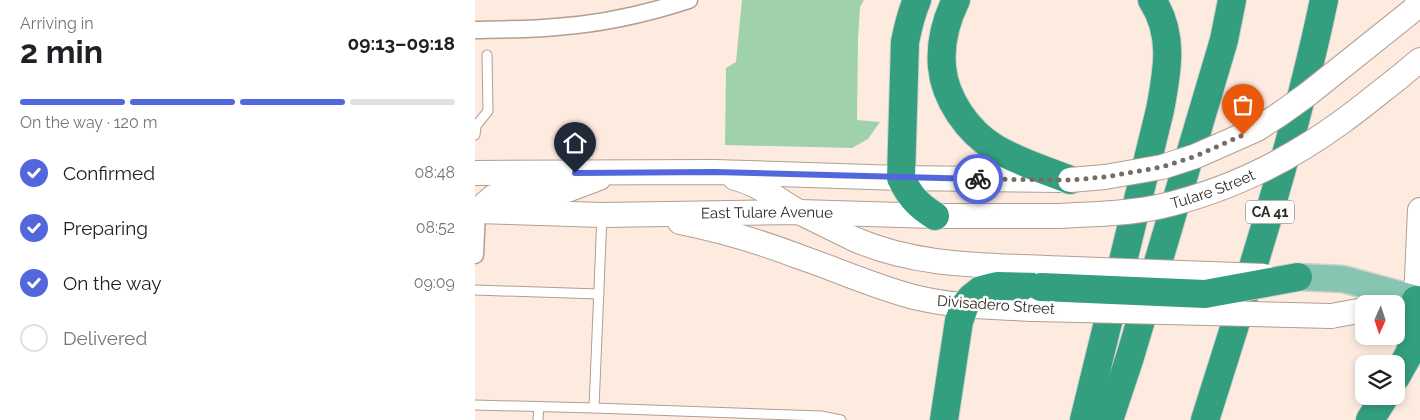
<!DOCTYPE html>
<html lang="en">
<head>
<meta charset="utf-8">
<style>
	:root { --surface:#fff; --page:#f2f2f2; --text:#202124; --muted:#757577; --line:#e0e0e0; --accent:#5367dd }
	body { margin:0; font-family:Raleway,sans-serif; background:var(--page); color:var(--text); height:100vh; display:flex; flex-direction:column; font-size:19px; white-space:nowrap }
	* { box-sizing:border-box; margin:0 }
	p { font-size:16px; color:var(--muted) }
	.icon { flex:none; width:28px; height:28px; fill:none; stroke:currentColor; stroke-width:2; stroke-linecap:round; stroke-linejoin:round }
	.map { position:relative; flex:1; overflow:hidden }
	.details { display:flex; flex-direction:column; background:var(--surface); width:475px }
	.details>* { flex:none }
	.needle { width:32px; rotate:183deg }
	.controls { position:absolute; left:880px; top:295px; display:grid; gap:10px }
	.controls a { display:grid; place-items:center; width:50px; height:50px; border-radius:10px; background:var(--surface); box-shadow:0 2px 8px #0003; font-size:25px }
	.pin { position:absolute; display:grid; place-items:center; width:42px; height:42px; color:#fff; margin:-51px -21px; border-radius:50% 50% 50% 0; rotate:-45deg; box-shadow:0 0 5px #0007 }
	.pin .icon { rotate:45deg }
	.courier { position:absolute; display:grid; place-items:center; width:50px; height:50px; margin:-25px; border:4px solid #5367dd; border-radius:50%; background:#fff; color:#222; box-shadow:0 1px 6px #0007 }
	.overview em { font-style:normal; font-weight:700 }
	.overview div { display:flex; flex-direction:column-reverse }
	.overview { display:flex; align-items:center; justify-content:space-between; height:85px; padding:0 20px }
	h1 { font-size:32px; font-weight:700; line-height:38px }
	.bar { display:grid; grid-template-columns:repeat(4,1fr); gap:8px 5px; align-content:center; height:60px; padding:0 20px }
	.bar i { height:6px; border-radius:4px; background:var(--line) }
	.bar .selected { background:var(--accent) }
	.bar p { grid-column:span 4 }
	ol { padding:0 20px; list-style:none }
	li { display:flex; align-items:center; gap:15px; height:55px }
	li p { margin-inline-start:auto }
	li .icon { padding:5px; border-radius:50%; background:var(--accent); color:#fff; stroke-width:4 }
	li:last-child { color:var(--muted) }
	li i { width:28px; height:28px; border:2px solid var(--line); border-radius:50% }
	main { display:flex; flex:1; min-height:0 }
	.map>svg:first-child { display:block }
	.green { fill:#9fd1ad }
	.lines { fill:none; stroke-linecap:round; stroke-linejoin:round }
	.service-casing { stroke:#b39e91; stroke-width:11 }
	.minor-casing { stroke:#b39e91; stroke-width:19 }
	.secondary-casing { stroke:#b39e91; stroke-width:26 }
	.primary-casing { stroke:#d2d0cf; stroke-width:29 }
	.motorway-casing { stroke:#d2d0cf; stroke-width:30 }
	.service { stroke:#fff; stroke-width:9 }
	.minor { stroke:#fff; stroke-width:16 }
	.secondary { stroke:#fff; stroke-width:24 }
	.primary { stroke:#85c5b2; stroke-width:26 }
	.motorway { stroke:#339f7e; stroke-width:28 }
	.secondary-bridge-casing { stroke:#b39e91; stroke-width:26; stroke-linecap:butt }
	.motorway-bridge-casing { stroke:#d2d0cf; stroke-width:30; stroke-linecap:butt }
	.secondary-bridge { stroke:#fff; stroke-width:24 }
	.motorway-bridge { stroke:#339f7e; stroke-width:28 }
	.done { stroke:#786d65; stroke-width:5; stroke-dasharray:0 9 }
	.route { stroke:#5367dd; stroke-width:6 }
	.labels { text-anchor:middle; dominant-baseline:central; stroke-width:5; stroke-linejoin:round; paint-order:stroke }
	.shield { fill:#fcfdfc; stroke:#6e6964; stroke-width:1 }
	.shield-label { font-size:14px; font-weight:bold; fill:#312923 }
	.street-label { font-size:15px; fill:#312923; stroke:#fcfdfc }
</style>
</head>
<body>
<main>
<section class="details">
<div class="overview"><div><h1>2 min</h1><p>Arriving in</p></div><em>09:13–09:18</em></div>
<div class="bar"><i class="selected"></i><i class="selected"></i><i class="selected"></i><i></i><p>On the way · 120 m</p></div>
<ol>
<li><svg class="icon" aria-label="check" viewBox="0 0 24 24"><path d="M5 12l5 5 9-10"/></svg>Confirmed<p>08:48</p></li>
<li><svg class="icon" aria-label="check" viewBox="0 0 24 24"><path d="M5 12l5 5 9-10"/></svg>Preparing<p>08:52</p></li>
<li><svg class="icon" aria-label="check" viewBox="0 0 24 24"><path d="M5 12l5 5 9-10"/></svg>On the way<p>09:09</p></li>
<li><i></i>Delivered</li>
</ol>
</section>
<div class="map">
<svg width="945" height="420" viewBox="0 0 945 420">
	<rect width="100%" height="100%" fill="#fdebe0"/>
	<polygon class="green" points="267,0 389,0 385,7 383,39 382,120 405,122 393,139 377,148 250,145 251,68 261,62"/>
	<g class="lines">
		<g class="service-casing">
			<g id="service">
				<polyline points="0,135 1,126 13,111 12,55"/>
				<polyline points="0,290 124,294"/>
				<polyline points="0,405 119,408 127,215"/>
				<polyline points="119,408 346,416 366,420"/>
				<polyline points="63,420 64,407"/>
			</g>
		</g>
		<g class="minor-casing">
			<g id="minor">
				<path d="M0,30c27,-1 54,0 81,-3 45,-3 90,-13 133,-27"/>
				<polyline points="0,255 2,211"/>
			</g>
		</g>
		<g class="secondary-casing">
			<g id="secondary">
				<polyline points="922,79 945,60"/>
				<polyline points="0,173 239,172 426,178 586,180"/>
				<path d="M260,178c24,6 43,22 64,34 18,9 37,18 55,27 61,27 127,26 192,29"/>
				<path id="s1" d="M0,211l127,4 197,-3 136,4h125"/>
				<polyline points="2,211 18,197 37,190 92,190 124,178"/>
				<path d="M205,222c40,8 81,20 120,35 38,13 75,30 114,40 40,10 81,10 121,12"/>
				<polyline points="923,303 941,300 945,210"/>
				<polyline points="856,316 889,310"/>
			</g>
		</g>
		<g class="primary-casing">
			<polyline id="primary" points="823,277 868,279 945,300"/>
		</g>
		<g class="motorway-casing">
			<g id="motorway">
				<path d="M442,0c-6,14 -9,27 -12,42l-4,136c9,18 16,27 34,38"/>
				<path d="M481,0c-10,20 -16,44 -14,67 3,32 26,65 53,81 23,14 50,22 75,32"/>
				<polyline points="921,377 935,352 937,341 941,300"/>
				<polyline points="469,420 484,321 490,305 496,298 506,290 514,288 523,286 566,287"/>
				<path d="M609,420l76,-310c7,-38 15,-75 -8,-110"/>
				<polyline points="634,420 655,357 749,40 757,0"/>
				<path d="M730,420c44,-139 89,-278 119,-420"/>
				<polyline points="895,420 910,396"/>
			</g>
		</g>
		<use href="#service" class="service"/>
		<use href="#minor" class="minor"/>
		<use href="#secondary" class="secondary"/>
		<use href="#primary" class="primary"/>
		<use href="#motorway" class="motorway"/>
		<g class="secondary-bridge-casing">
			<g id="secondary-bridge">
				<polyline points="595,180 630,177 687,167 721,156 782,129 805,114 833,94 938,10"/>
				<path id="s2" d="M585,216c32,-2 66,-2 98,-9 67,-15 129,-45 185,-86 18,-13 36,-28 54,-42"/>
				<polyline points="571,268 789,276"/>
				<polyline points="560,309 856,316"/>
			</g>
		</g>
		<g class="motorway-bridge-casing">
			<polyline id="motorway-bridge" points="566,287 730,294 823,277"/>
		</g>
		<use href="#secondary-bridge" class="secondary-bridge"/>
		<use href="#motorway-bridge" class="motorway-bridge"/>
	</g>
	<g class="lines">
		<polyline class="done" points="503,179 595,180 630,177 687,167 721,156 768,135"/>
		<polyline class="route" points="100,173 239,172 503,179"/>
	</g>
	<g class="labels">
		<rect class="shield" x="771" y="200.5" width="48" height="23" rx="4"/>
		<g class="shield-label">
			<text x="795" y="212">CA 41</text>
		</g>
		<g class="street-label">
			<text stroke="none"><textPath href="#s2" startOffset="156">Tulare Street</textPath></text>
			<text stroke="none"><textPath href="#s1" startOffset="292">East Tulare Avenue</textPath></text>
			<text transform="translate(521 305) rotate(4)">Divisadero Street</text>
		</g>
	</g>
</svg>
<div class="controls">
<a><svg class="needle" viewBox="-14 -14 28 28"><path d="M0-13l5 13h-10z" fill="#e53935"/><path d="M0 13l5-13h-10z" fill="#757577"/></svg></a>
<a><svg class="icon" aria-label="layers" viewBox="0 0 24 24"><path d="M12 4l9 5-9 5-9-5zM3 14l9 5 9-5"/></svg></a>
</div>
<div class="pin" style="left:768px;top:135px;background:#ea580c"><svg class="icon" aria-label="bag" viewBox="0 0 24 24"><path d="M5 8h14l-1 12H6zM9 8a3 3 0 0 1 6 0"/></svg></div>
<div class="pin" style="left:100px;top:173px;background:#1f2937"><svg class="icon" aria-label="home" viewBox="0 0 24 24"><path d="M3 11l9-7 9 7M6 9v11h12V9"/></svg></div>
<div class="courier" style="left:503px;top:179px"><svg class="icon" aria-label="bike" viewBox="0 0 24 24"><circle cx="6" cy="16" r="4"/><circle cx="18" cy="16" r="4"/><path d="M6 16l4-8h5l3 8M10 8l3 8H6M13 5h3"/></svg></div>
</div>
</main>
</body>
</html>
